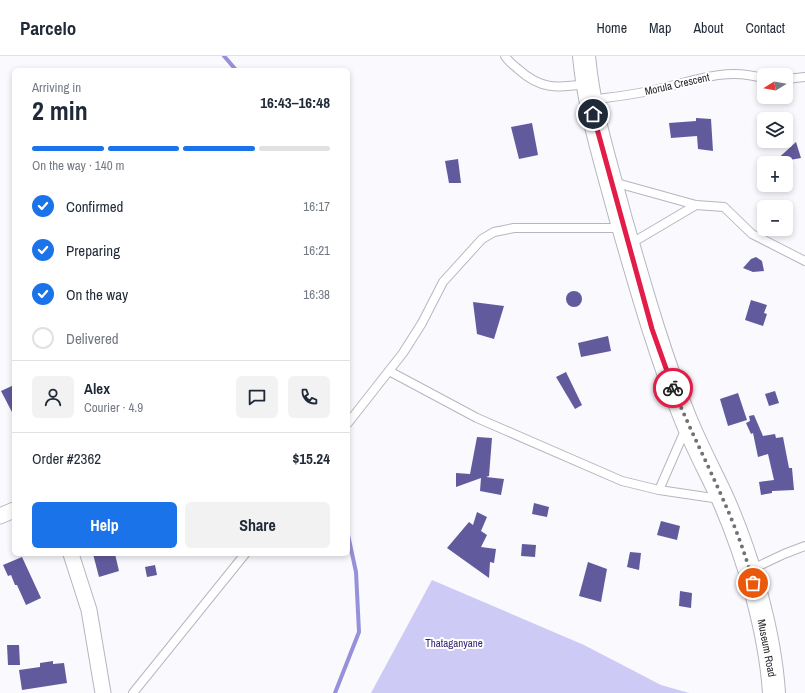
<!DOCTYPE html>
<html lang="en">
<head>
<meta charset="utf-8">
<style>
	:root { --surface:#fff; --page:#f2f2f3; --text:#1f2937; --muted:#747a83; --line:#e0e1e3; --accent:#1a73e8 }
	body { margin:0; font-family:"Archivo Narrow",sans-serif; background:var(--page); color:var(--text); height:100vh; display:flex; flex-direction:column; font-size:15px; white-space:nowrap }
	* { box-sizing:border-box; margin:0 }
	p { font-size:13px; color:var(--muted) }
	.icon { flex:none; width:22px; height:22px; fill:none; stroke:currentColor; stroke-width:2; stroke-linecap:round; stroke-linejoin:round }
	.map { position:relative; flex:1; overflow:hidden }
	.details { position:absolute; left:12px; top:12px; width:338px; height:488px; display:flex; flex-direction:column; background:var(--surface); border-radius:6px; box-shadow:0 2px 6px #0003 }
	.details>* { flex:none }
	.needle { width:26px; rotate:259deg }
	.buttons { position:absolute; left:757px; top:12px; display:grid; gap:8px }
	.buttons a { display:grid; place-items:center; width:36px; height:36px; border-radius:6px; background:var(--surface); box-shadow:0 2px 6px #0003; font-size:20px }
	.pin { position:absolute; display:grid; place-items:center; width:34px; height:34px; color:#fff; margin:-17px; border:2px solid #fff; border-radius:50%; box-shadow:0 1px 4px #0007 }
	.courier { position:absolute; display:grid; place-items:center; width:40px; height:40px; margin:-20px; border:3px solid #e11d48; border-radius:50%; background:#fff; color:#222; box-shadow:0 1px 5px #0007 }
	.headline em { font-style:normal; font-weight:700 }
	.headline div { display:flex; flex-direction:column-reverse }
	.headline { display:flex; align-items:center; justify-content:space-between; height:68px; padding:0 20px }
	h1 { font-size:26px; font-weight:700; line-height:30px }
	.bar { display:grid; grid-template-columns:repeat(4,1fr); gap:6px 4px; align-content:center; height:48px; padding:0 20px }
	.bar i { height:5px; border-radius:3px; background:var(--line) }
	.bar .on { background:var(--accent) }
	.bar p { grid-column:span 4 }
	.line { display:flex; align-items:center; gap:10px; padding:0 20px; border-top:1px solid var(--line) }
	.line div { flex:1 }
	.round { display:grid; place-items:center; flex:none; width:42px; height:42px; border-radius:6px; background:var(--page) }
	ol { padding:0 20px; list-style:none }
	li { display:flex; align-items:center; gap:12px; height:44px }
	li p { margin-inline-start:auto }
	li .icon { padding:4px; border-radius:50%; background:var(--accent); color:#fff; stroke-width:4 }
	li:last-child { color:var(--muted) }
	li i { width:22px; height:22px; border:2px solid var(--line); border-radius:50% }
	.button { display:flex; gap:8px; margin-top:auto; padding:8px 20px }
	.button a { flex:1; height:46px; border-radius:6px; background:var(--accent); color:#fff; font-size:16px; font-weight:700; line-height:46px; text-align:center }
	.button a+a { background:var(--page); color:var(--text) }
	header { display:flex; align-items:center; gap:24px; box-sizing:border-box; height:56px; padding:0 20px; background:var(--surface); border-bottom:1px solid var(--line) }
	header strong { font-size:19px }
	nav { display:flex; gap:22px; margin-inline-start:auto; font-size:14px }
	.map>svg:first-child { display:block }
	.green { fill:#cdcbf6 }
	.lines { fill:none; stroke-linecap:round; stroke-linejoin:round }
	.stream { stroke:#9791d9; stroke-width:4 }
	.building { fill:#615a9d }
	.lane-casing { stroke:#b6b6c2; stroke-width:10 }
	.street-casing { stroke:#b6b6c2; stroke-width:17 }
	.secondary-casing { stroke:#b6b6c2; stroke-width:24 }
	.lane { stroke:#fff; stroke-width:8 }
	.street { stroke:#fff; stroke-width:15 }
	.secondary { stroke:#fff; stroke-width:22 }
	.done { stroke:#727176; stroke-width:4; stroke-dasharray:0 7.2 }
	.route { stroke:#e11d48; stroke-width:5 }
	.labels { text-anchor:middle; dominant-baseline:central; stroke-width:4; stroke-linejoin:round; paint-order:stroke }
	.street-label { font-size:11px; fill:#29282d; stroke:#fff }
	.park-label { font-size:11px; fill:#321d71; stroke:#fff }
</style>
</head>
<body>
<header>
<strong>Parcelo</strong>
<nav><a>Home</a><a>Map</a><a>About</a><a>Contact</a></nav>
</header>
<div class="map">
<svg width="805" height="637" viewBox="0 0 805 637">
	<rect width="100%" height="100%" fill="#f9f9fe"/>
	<polygon class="green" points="432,524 584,589 661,629 689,637 371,637"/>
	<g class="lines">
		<g class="stream">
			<polyline points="224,0 236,14"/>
			<polyline points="335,637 359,576 356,516 348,479"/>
		</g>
	</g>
	<g class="building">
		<polygon points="696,62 711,63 713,95 698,93 697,80 671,82 669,67 696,65"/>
		<polygon points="532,67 538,99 519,103 511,71"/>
		<polygon points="796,86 801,102 773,107"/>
		<polygon points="458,103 461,127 449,127 445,105"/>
		<polygon points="756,201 762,205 764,215 753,216 743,212 751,203"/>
		<circle cx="574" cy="243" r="8"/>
		<polygon points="751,244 767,249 764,257 767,258 763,270 745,264"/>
		<polygon points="473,246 504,250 494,283 477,278"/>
		<polygon points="608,280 611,295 581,301 578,287"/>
		<polygon points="566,316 582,349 575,353 556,321"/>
		<polygon points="14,329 14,360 1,335"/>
		<polygon points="775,335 779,347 769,350 765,338"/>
		<polygon points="738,337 747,364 728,370 720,343"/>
		<polygon points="754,359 763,380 775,378 776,382 783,381 789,412 792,412 794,434 772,435 772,437 761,439 759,426 774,424 768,398 758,401 753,377 751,378 746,367 750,365 749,360"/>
		<polygon points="477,381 492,382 489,420 486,421 504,423 501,439 480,435 481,422 456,431 456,417 470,418"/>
		<polygon points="534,447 549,451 547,461 532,458"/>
		<polygon points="477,456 487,461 481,475 487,479 481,491 496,493 494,507 490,506 489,522 447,492 469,466 473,469"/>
		<polygon points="661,465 680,470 677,484 657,479"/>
		<polygon points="522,488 536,489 535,501 521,500"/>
		<polygon points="630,496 641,497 639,514 627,511"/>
		<polygon points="93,498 115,498 119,515 99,521"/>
		<polygon points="22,501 41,542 26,549 17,529 15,529 11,519 8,520 3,509"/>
		<polygon points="588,506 607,513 601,546 579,540"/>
		<polygon points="155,509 157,519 147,521 145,511"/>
		<polygon points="680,535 692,537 691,552 679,550"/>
		<polygon points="7,589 19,589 20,609 8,609"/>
		<polygon points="53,605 53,608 64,607 67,627 22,634 19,614 40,611 40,607"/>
	</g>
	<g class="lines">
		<g class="lane-casing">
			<g id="lane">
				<path d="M505,0c3,5 8,9 13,13 23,21 39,19 69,15"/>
				<polyline points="786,23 805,21"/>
				<path d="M590,44c21,-3 43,-5 64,-10 36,-8 73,-24 110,-11"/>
				<polyline points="613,126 696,149 724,151 752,178 805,205"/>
				<polyline points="630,188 696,149"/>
				<polyline points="389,315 477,362 622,425 659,434 720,443"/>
				<polyline points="348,367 403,297 422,267 443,226 482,183 494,176 514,172 623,172"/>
				<polyline points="659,434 686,372"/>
				<polyline points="750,514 784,498 805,490"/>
				<polyline points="133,637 245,498"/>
			</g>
		</g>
		<g class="street-casing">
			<g id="street">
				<polyline points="0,460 14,454"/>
				<polyline points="71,498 89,554 103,637"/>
			</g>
		</g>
		<g class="secondary-casing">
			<path id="secondary" d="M584,0c5,55 22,107 36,160 20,69 39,138 66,204 11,27 25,53 37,79 25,57 47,132 51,194"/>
		</g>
		<use href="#lane" class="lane"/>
		<use href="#street" class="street"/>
		<use href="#secondary" class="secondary"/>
	</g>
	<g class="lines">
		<path class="done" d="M673,332c26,65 63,127 80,195"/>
		<polyline class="route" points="593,58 652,273 673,332"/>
	</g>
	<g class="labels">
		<g class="street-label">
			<text transform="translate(677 28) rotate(-13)">Morula Crescent</text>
			<text transform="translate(767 592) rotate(79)">Museum Road</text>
		</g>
		<g class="park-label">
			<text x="454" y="587">Thataganyane</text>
		</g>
	</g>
</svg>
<div class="buttons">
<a><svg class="needle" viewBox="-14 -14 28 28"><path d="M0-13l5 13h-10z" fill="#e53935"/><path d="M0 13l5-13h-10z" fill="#747a83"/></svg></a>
<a><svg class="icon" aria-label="layers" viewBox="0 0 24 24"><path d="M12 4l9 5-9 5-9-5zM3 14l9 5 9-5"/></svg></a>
<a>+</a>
<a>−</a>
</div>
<div class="pin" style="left:753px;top:527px;background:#ea580c"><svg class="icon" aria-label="bag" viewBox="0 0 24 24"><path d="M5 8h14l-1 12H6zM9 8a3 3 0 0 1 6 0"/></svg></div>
<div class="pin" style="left:593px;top:58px;background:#1f2937"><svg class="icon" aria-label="home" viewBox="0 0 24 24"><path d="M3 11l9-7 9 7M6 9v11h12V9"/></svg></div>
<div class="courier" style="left:673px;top:332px"><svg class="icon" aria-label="bike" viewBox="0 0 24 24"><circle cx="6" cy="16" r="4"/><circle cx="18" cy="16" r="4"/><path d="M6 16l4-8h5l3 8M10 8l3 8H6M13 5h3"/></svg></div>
<section class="details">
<div class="headline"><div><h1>2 min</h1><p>Arriving in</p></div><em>16:43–16:48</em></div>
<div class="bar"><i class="on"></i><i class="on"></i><i class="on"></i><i></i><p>On the way · 140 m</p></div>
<ol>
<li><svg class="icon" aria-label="check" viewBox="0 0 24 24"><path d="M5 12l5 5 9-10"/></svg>Confirmed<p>16:17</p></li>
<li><svg class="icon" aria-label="check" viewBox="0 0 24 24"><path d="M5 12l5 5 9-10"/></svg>Preparing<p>16:21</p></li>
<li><svg class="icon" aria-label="check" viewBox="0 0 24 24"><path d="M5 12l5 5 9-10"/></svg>On the way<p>16:38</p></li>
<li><i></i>Delivered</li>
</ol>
<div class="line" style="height:72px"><a class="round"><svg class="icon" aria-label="person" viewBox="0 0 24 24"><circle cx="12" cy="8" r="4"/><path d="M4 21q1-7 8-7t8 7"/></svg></a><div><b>Alex</b><p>Courier · 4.9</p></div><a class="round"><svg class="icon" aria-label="chat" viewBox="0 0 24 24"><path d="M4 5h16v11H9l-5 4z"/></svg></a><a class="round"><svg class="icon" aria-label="phone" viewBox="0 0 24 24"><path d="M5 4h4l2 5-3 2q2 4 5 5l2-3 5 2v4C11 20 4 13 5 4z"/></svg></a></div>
<div class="line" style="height:52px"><div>Order #2362</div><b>$15.24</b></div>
<div class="button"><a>Help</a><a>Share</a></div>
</section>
</div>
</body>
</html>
